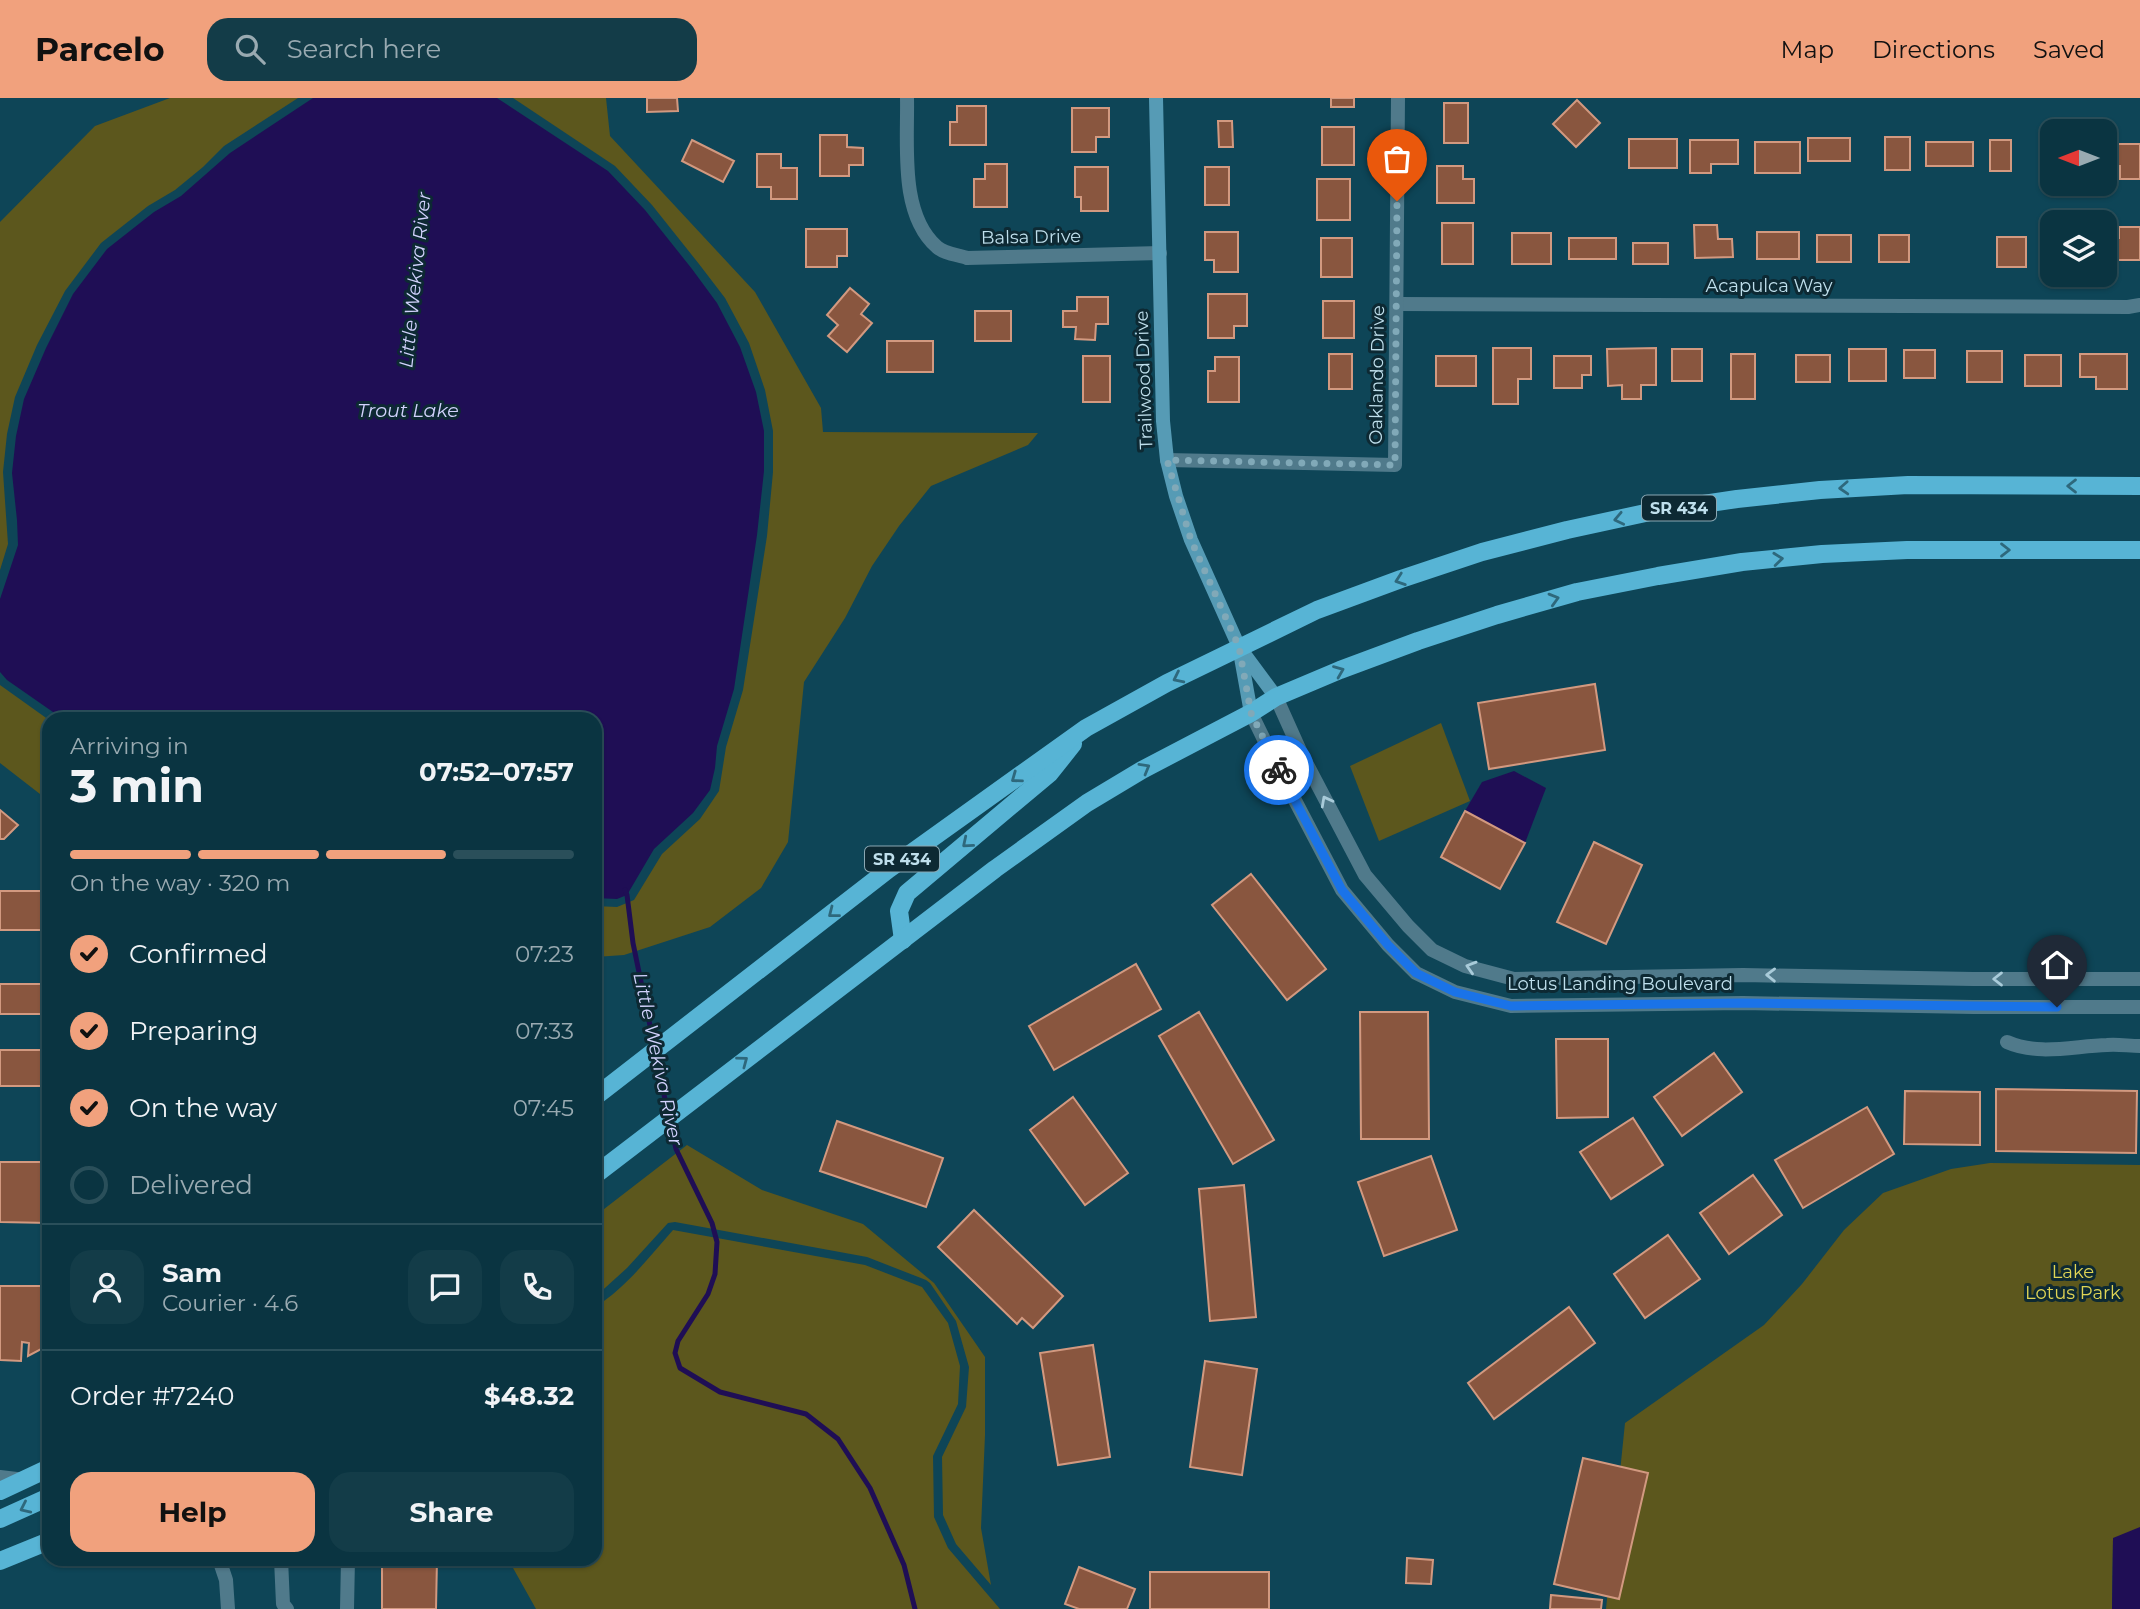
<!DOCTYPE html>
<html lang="en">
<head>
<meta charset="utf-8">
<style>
	:root { --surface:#0a3441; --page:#133c48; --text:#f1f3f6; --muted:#99aab1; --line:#2a4f5a; --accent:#f1a17d }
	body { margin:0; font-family:Montserrat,sans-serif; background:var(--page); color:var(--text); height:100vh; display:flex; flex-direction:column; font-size:26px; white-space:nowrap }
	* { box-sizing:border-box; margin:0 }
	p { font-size:23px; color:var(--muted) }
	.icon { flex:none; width:38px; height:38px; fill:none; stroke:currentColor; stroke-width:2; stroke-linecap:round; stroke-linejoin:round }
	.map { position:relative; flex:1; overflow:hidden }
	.drawer { position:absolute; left:42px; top:614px; width:560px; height:854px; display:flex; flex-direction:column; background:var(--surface); border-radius:21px; box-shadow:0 2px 5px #0004,0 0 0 2px var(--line) }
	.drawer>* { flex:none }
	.needle { width:46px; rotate:270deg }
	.fabs { position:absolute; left:2040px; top:21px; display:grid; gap:14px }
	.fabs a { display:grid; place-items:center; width:77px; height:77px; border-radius:14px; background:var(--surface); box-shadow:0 2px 5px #0004,0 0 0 2px var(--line); font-size:35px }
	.pin { position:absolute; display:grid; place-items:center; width:60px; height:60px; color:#fff; margin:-72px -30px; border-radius:50% 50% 50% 0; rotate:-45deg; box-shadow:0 0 7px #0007 }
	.pin .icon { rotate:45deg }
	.courier { position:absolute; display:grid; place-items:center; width:70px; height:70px; margin:-35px; border:5px solid #1a73e8; border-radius:50%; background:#fff; color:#222; box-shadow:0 2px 9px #0007 }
	.headline em { font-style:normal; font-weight:700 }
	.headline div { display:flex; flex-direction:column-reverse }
	.headline { display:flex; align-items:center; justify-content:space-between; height:119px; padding:0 28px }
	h1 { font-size:46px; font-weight:700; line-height:52px }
	.bar { display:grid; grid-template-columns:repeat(4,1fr); gap:10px 7px; align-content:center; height:84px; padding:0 28px }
	.bar i { height:9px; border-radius:5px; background:var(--line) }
	.bar .active { background:var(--accent) }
	.bar p { grid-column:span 4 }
	.line { display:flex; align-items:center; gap:18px; padding:0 28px; border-top:2px solid var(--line) }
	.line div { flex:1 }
	.round { display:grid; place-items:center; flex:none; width:74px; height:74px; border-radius:21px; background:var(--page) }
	ol { padding:0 28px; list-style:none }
	li { display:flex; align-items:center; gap:21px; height:77px }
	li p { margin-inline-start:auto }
	li .icon { padding:7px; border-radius:50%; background:var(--accent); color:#111; stroke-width:4 }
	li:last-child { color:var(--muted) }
	li i { width:38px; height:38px; border:4px solid var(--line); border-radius:50% }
	.action { display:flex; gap:14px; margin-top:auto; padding:14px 28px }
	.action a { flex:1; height:80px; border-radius:21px; background:var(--accent); color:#111; font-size:28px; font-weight:700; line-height:80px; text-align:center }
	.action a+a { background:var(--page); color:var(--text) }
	header { display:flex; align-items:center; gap:42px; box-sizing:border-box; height:98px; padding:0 35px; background:var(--accent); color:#111 }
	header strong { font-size:33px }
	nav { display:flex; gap:38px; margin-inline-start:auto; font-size:24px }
	.search { width:490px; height:63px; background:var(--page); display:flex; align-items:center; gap:18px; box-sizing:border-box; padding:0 24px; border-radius:21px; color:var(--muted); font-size:26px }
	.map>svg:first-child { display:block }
	.green { fill:#5c571d }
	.water { fill:#1f0e55 }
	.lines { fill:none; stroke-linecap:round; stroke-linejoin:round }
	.stream { stroke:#1f0e55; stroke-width:5 }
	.building { fill:#89563f; stroke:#d29980; stroke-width:2 }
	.street { stroke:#507a8b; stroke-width:14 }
	.secondary { stroke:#569bb5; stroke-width:14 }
	.primary { stroke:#57b4d5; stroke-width:18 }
	.oneway { stroke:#2e687c }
	.oneway2 { stroke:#a9cbd9 }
	.done { stroke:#81a9b8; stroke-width:7; stroke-dasharray:0 12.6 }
	.route { stroke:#1a73e8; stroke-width:9 }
	.labels { text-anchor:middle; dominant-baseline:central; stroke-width:6; stroke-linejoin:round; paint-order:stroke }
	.shield { fill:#0d2933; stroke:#8aa8b4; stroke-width:2 }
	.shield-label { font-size:16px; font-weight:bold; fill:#bfdfec }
	.street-label { font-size:18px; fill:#bfdfec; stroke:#0d2933 }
	.park-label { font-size:18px; fill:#e0d555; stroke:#0d2933 }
	.water-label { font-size:19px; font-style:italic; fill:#d2d2fd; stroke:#0d2933 }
</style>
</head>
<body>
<header>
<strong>Parcelo</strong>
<div class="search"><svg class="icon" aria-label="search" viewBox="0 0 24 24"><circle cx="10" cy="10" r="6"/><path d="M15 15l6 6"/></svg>Search here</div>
<nav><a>Map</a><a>Directions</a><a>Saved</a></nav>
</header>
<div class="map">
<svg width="2140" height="1511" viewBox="0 0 2140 1511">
	<rect width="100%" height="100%" fill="#0e4557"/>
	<g class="green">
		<polygon points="170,0 298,0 224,48 203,69 175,92 148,108 101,145 65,193 37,247 15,299 7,336 3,374 8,446 0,472 0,124 95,28"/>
		<polygon points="513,0 606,0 610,38 755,194 821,310 823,334 1038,335 1028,347 931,388 899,428 872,468 845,520 804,584 788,744 761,790 710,829 624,857 595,859 595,808 617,809 634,802 662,756 700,721 719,693 726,649 743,592 767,438 773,374 773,333 765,292 749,245 725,200 699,166 652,107 615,68"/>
		<polygon points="0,587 49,622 49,703 0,665"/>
		<polygon points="1441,625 1470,703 1379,743 1350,668"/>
		<polygon points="687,1047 762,1092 863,1126 934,1185 985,1259 985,1337 981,1430 991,1487 956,1446 943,1417 942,1359 966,1309 969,1269 956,1223 930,1185 926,1182 867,1159 675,1124 668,1125 627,1170 595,1199 595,1118"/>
		<polygon points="1990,1065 2140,1067 2140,1511 2113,1441 2112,1511 1606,1511 1625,1325 1764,1227 1802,1186 1844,1132 1883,1095 1951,1071"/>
		<path d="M673,1132l192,35 57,22 26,36 12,43 -2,38 -25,52 1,61 14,31 52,61h-464l-28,-50h87v-252c31,-19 54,-50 78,-77z"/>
	</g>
	<g class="water">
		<polygon points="313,0 497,0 608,73 645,112 692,171 717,205 740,249 756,294 764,333 764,373 757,437 734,591 717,648 715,670 710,692 693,715 654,751 627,797 617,801 595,800 595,621 63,621 7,582 0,574 0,501 18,447 17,422 12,375 16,338 24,301 46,250 73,196 107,151 154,114 181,98 230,55"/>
		<polygon points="1514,673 1546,690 1525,745 1465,713 1482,684"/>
		<polygon points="2140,1429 2140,1511 2112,1511 2113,1440"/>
	</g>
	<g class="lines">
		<g class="stream">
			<polyline points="625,792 627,797 633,845 654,947"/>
			<polyline points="656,957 668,1016"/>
			<polyline points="670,1025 676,1051 712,1125 717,1144 715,1176 708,1196 678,1243 675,1255 680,1270 720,1294 806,1316 838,1341 870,1390 904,1467 915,1511"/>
		</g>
	</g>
	<g class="building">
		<polygon points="647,0 677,0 678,13 647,14"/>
		<rect x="1331" y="0" width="23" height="9"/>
		<polygon points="1577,2 1600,25 1576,49 1553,26"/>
		<rect x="1444" y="5" width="24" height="40"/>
		<polygon points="957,8 986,8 986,47 950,47 950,24 957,24"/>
		<polygon points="1072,10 1109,10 1109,39 1096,39 1096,54 1072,54"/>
		<polygon points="1218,23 1232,23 1233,49 1219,49"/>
		<rect x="1322" y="29" width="32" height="38"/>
		<polygon points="820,37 847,37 847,49 863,50 863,67 849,67 849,78 820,78"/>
		<rect x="1885" y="39" width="25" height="33"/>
		<rect x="1808" y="40" width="42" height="23"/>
		<rect x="1629" y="41" width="48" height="29"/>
		<polygon points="692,42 734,63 723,84 682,63"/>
		<polygon points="1690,42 1738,42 1738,66 1711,66 1711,75 1690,75"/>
		<rect x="1990" y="42" width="21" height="31"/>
		<rect x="1755" y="44" width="45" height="31"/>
		<rect x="1926" y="44" width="47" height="24"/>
		<polygon points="2107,46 2140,46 2140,81 2120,81 2120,68 2107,68"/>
		<polygon points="757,56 781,56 781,70 797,70 797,101 771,101 771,89 757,89"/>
		<polygon points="985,66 1007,66 1007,109 974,109 974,81 985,81"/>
		<polygon points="1437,68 1463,68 1463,81 1474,81 1474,105 1437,105"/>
		<polygon points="1075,69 1108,69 1108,113 1081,113 1081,99 1075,99"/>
		<rect x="1205" y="69" width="24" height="38"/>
		<rect x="1317" y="81" width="33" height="41"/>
		<rect x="1442" y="125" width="31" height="41"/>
		<polygon points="1694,127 1717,127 1718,141 1732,141 1733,159 1695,160"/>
		<polygon points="2119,129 2140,129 2140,162 2108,162 2108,140 2119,140"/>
		<polygon points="806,131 847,131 847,158 837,158 837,169 806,169"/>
		<polygon points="1205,134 1238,134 1238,174 1214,174 1214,162 1205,162"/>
		<rect x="1757" y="134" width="42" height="27"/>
		<rect x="1512" y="135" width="39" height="31"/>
		<rect x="1817" y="137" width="34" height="27"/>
		<rect x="1879" y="137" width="30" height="27"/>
		<rect x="1997" y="139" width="29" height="30"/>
		<rect x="1321" y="140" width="31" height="39"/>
		<rect x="1569" y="140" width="47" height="21"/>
		<rect x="2045" y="143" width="8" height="22"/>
		<rect x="1633" y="145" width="35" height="21"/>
		<polygon points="850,190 869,206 861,216 872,225 847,254 828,238 838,227 827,217"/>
		<polygon points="1208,196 1247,196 1247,228 1234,228 1234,240 1208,240"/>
		<polygon points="1077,199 1108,199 1108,226 1096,226 1095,242 1075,241 1076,229 1063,229 1063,213 1077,213"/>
		<rect x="1323" y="203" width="31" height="37"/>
		<rect x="975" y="213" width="36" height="30"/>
		<rect x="887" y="243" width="46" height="31"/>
		<polygon points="1493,250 1531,250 1531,281 1518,281 1518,306 1493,306"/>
		<polygon points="1656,250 1656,287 1641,287 1641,301 1622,301 1622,287 1608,288 1607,251"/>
		<rect x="1672" y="251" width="30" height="32"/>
		<rect x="1849" y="251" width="37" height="32"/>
		<rect x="1904" y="252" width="31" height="28"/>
		<rect x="1967" y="253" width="35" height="31"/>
		<rect x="1329" y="256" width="23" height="35"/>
		<rect x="1731" y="256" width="24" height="45"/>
		<polygon points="2080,256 2127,256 2127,291 2096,291 2096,279 2080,279"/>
		<rect x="1796" y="257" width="34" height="27"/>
		<rect x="2025" y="257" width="36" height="31"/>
		<rect x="1083" y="258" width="27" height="46"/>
		<rect x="1436" y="258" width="40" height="30"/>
		<polygon points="1554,258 1591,258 1591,277 1582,277 1582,290 1554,290"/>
		<polygon points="1215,259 1239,259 1239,304 1208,304 1208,273 1215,273"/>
		<polygon points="1595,586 1605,652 1489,671 1478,605"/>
		<polygon points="0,712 18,727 4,741 0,741"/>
		<polygon points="1465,713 1525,745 1500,791 1441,759"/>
		<polygon points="1594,744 1642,767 1606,846 1557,824"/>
		<polygon points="1251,776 1326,871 1287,902 1212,807"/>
		<rect x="0" y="793" width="49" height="39"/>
		<polygon points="1136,866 1161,911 1054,972 1029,928"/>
		<rect x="0" y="886" width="49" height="30"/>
		<polygon points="1199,914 1274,1042 1233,1066 1159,938"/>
		<polygon points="1360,914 1428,914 1429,1041 1361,1041"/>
		<polygon points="1556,941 1608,941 1608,1019 1557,1020"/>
		<rect x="0" y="952" width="49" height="36"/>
		<polygon points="1714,955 1742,994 1682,1038 1654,999"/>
		<polygon points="1996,991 2137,993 2136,1055 1996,1053"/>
		<polygon points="1905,993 1980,994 1980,1047 1904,1046"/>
		<polygon points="1073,999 1128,1075 1085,1107 1030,1032"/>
		<polygon points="1867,1009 1894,1056 1803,1110 1775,1062"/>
		<polygon points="1633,1020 1663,1067 1611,1101 1580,1054"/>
		<polygon points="837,1023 943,1060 926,1109 820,1073"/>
		<polygon points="1431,1058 1457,1132 1384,1158 1358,1084"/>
		<polygon points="0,1064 49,1064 49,1125 0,1124"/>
		<polygon points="1753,1077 1782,1117 1729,1156 1700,1115"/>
		<polygon points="1244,1087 1256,1219 1210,1223 1199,1091"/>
		<polygon points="974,1112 1063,1198 1033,1230 1022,1220 1017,1226 938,1149"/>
		<polygon points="1668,1137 1700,1181 1645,1220 1614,1176"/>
		<polygon points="0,1188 49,1188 49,1247 28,1258 29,1245 22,1244 21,1263 0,1262"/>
		<polygon points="1569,1209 1595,1245 1494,1321 1468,1285"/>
		<polygon points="1093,1247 1110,1359 1058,1367 1040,1255"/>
		<polygon points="1205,1263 1257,1271 1242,1377 1190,1369"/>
		<polygon points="1583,1360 1648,1375 1619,1501 1554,1486"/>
		<polygon points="1407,1460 1433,1462 1431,1486 1406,1485"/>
		<polygon points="382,1461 437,1461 436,1511 382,1511"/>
		<polygon points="1079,1469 1135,1491 1127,1511 1079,1511 1065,1506"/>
		<rect x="1150" y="1474" width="119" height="37"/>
		<polygon points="1551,1497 1602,1502 1601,1511 1550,1511"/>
	</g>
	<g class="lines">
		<g class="street">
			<path d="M907,0c1,46 -8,116 30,149 6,6 21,8 30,11l193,-5"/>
			<polyline points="1397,206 2128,209 2140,207"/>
			<polyline points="1167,362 1395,367 1398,0"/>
			<polyline points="1276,599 1302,657 1365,777 1408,828 1432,852 1465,868 1514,881 1743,877 1973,881 2140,881"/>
			<polyline points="1251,615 1278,670 1342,792 1388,847 1416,875 1455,894 1511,908 1743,905 1973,909 2140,909"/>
			<path d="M2007,944c32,14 66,4 100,3 11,-1 22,1 33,1"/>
			<polyline points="0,1379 25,1382"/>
			<polyline points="219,1461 226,1482 228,1511"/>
			<polyline points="281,1461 283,1506 287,1511"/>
			<polyline points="347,1511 348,1461"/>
		</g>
		<g class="secondary">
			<polyline points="1156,0 1163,323 1167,362 1176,398 1191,442 1239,549 1276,599"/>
			<polyline points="1240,554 1251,615"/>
		</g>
		<g class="primary">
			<polyline points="903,842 899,813 907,795 1050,675 1073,646"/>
			<polyline points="595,999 889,771 1086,630 1167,585 1317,512 1401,481 1482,454 1567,432 1650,414 1737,401 1820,392 1908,387 2140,388"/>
			<polyline points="595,1077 995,771 1087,705 1142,672 1251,615 1276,599 1340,572 1418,543 1497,517 1577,494 1658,478 1742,464 1822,456 1907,452 2140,452"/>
			<polyline points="0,1393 49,1370"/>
			<polyline points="0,1421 49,1399"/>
			<polyline points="0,1463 49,1443"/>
		</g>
	</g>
	<defs><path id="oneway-chevron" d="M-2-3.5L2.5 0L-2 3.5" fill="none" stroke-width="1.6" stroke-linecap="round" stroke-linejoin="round" transform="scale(1.75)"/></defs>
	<g class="oneway">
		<use href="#oneway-chevron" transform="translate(2072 388) rotate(-180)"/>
		<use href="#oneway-chevron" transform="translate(1844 390) rotate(177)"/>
		<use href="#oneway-chevron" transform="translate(1619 421) rotate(168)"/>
		<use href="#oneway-chevron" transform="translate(2005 452)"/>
		<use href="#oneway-chevron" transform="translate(1778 461) rotate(-6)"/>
		<use href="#oneway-chevron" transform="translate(1400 482) rotate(161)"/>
		<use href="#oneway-chevron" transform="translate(1554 501) rotate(-16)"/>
		<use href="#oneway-chevron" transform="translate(1339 573) rotate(-22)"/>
		<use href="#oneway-chevron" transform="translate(1178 580) rotate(154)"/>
		<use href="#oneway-chevron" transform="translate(1145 670) rotate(-30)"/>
		<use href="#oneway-chevron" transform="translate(1016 680) rotate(144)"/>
		<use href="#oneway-chevron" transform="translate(967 745) rotate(140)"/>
		<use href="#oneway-chevron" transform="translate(833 815) rotate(142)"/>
		<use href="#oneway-chevron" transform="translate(743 963) rotate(-37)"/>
		<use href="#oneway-chevron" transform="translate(25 1410) rotate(155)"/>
	</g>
	<g class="oneway2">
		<use href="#oneway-chevron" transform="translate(1326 703) rotate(-118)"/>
		<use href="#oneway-chevron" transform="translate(1471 869) rotate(-163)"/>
		<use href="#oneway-chevron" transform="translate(1771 877) rotate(-179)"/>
		<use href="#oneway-chevron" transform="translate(1998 881) rotate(-180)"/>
	</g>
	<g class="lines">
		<polyline class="done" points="1279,672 1251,615 1239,549 1191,442 1167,362 1395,367 1397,103"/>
		<polyline class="route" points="1279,672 1342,792 1388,847 1416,875 1455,894 1511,908 1742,905 2057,909"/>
	</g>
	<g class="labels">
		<g class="shield">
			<rect x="1642" y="397.5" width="74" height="25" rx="5"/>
			<rect x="865" y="748.5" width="74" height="25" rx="5"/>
		</g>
		<g class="shield-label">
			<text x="1679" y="410">SR 434</text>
			<text x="902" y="761">SR 434</text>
		</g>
		<g class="street-label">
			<text transform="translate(1031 139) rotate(-1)">Balsa Drive</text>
			<text x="1769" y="188">Acapulca Way</text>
			<text transform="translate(1377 277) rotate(-89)">Oaklando Drive</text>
			<text transform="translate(1144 282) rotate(-92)">Trailwood Drive</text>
			<text x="1620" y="886">Lotus Landing Boulevard</text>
		</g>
		<g class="park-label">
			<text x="2073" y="1174">Lake<tspan x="2073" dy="21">Lotus Park</tspan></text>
		</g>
		<g class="water-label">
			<text transform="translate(415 182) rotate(-84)">Little Wekiva River</text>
			<text x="408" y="312">Trout Lake</text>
			<text transform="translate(658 961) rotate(78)">Little Wekiva River</text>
		</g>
	</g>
</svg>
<div class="fabs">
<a><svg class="needle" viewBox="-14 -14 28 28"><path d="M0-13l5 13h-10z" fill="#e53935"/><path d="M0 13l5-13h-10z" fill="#99aab1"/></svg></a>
<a><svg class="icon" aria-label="layers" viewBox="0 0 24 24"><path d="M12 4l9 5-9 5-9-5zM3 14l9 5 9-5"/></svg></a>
</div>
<div class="pin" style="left:1397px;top:103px;background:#ea580c"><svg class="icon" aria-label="bag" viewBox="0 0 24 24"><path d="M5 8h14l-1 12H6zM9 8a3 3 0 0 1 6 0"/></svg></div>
<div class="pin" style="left:2057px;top:909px;background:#1f2937"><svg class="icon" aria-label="home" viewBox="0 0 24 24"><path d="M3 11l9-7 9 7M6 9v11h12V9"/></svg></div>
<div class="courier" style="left:1279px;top:672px"><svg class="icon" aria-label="bike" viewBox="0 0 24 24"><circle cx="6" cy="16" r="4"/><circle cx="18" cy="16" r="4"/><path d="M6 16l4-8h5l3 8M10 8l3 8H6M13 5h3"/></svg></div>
<section class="drawer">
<div class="headline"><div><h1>3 min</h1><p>Arriving in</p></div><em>07:52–07:57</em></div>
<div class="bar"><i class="active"></i><i class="active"></i><i class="active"></i><i></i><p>On the way · 320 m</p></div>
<ol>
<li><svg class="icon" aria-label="check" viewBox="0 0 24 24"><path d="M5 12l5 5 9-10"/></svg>Confirmed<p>07:23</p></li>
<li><svg class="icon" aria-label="check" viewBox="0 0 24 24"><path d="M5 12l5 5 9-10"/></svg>Preparing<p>07:33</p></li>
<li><svg class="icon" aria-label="check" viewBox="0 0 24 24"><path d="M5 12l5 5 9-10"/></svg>On the way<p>07:45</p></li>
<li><i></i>Delivered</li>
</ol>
<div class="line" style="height:126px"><a class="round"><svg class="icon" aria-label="person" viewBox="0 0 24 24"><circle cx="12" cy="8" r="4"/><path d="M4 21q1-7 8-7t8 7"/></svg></a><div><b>Sam</b><p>Courier · 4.6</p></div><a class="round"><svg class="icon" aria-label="chat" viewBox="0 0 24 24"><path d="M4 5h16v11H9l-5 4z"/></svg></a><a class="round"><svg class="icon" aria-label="phone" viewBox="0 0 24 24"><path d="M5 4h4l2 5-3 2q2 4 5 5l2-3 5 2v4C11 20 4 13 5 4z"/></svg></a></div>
<div class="line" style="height:91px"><div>Order #7240</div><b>$48.32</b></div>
<div class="action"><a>Help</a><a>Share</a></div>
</section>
</div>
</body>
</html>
